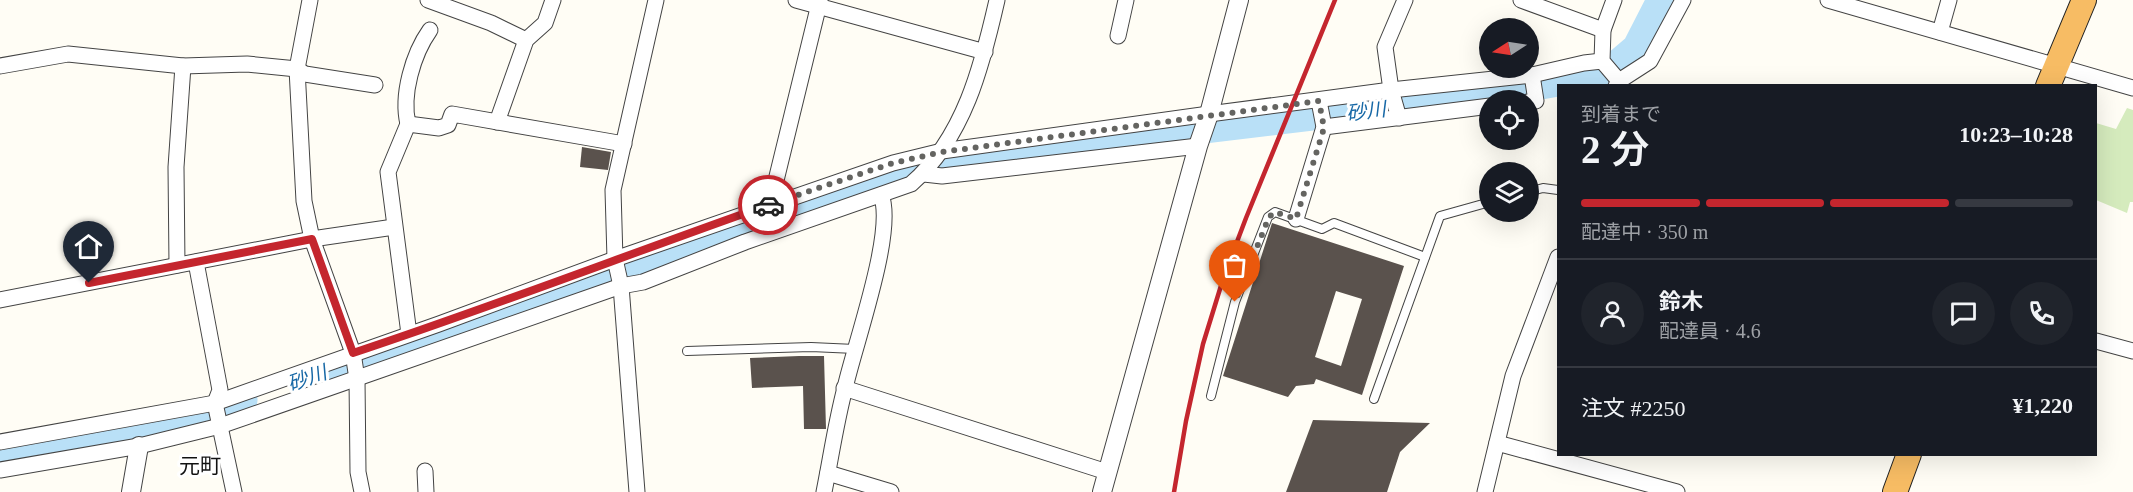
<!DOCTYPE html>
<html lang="ja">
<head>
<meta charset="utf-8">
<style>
	:root { --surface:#171b24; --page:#20242c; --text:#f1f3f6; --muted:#9ea1a6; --line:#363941; --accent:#c4262e }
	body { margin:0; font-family:"Times New Roman","Noto Sans JP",serif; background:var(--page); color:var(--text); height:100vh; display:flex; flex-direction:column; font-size:22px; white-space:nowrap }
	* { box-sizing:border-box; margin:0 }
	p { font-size:20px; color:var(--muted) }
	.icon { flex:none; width:33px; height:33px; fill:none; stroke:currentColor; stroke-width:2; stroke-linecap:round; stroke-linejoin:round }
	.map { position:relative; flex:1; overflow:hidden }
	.sheet { position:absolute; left:1557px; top:84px; width:540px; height:372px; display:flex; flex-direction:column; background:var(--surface); border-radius:0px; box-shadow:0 6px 24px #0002 }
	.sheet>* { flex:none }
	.needle { width:39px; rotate:258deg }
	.buttons { position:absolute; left:1479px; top:18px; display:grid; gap:12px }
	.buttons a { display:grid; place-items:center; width:60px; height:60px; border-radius:50%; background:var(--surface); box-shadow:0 6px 24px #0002; font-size:30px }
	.pin { position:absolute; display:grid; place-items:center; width:51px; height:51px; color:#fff; margin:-62px -26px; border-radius:50% 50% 50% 0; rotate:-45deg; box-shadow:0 0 6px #0007 }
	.pin .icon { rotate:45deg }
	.courier { position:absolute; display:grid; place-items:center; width:60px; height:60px; margin:-30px; border:4px solid #c4262e; border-radius:50%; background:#fff; color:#222; box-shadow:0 2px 8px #0007 }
	.summary em { font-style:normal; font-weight:600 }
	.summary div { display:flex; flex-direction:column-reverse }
	.summary { display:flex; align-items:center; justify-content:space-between; height:102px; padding:0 24px }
	h1 { font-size:39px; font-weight:600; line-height:45px }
	.bar { display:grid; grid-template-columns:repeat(4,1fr); gap:9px 6px; align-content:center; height:72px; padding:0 24px }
	.bar i { height:8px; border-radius:4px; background:var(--line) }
	.bar .selected { background:var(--accent) }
	.bar p { grid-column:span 4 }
	.line { display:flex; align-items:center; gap:15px; padding:0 24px; border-top:2px solid var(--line) }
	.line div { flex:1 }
	.round { display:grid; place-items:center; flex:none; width:63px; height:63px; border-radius:32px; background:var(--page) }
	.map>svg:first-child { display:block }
	.green { fill:#d5ebbd }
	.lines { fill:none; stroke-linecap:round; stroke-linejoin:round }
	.river { stroke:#b9e0f7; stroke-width:27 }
	.building { fill:#5a524d; fill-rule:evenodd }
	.service-casing { stroke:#444; stroke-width:10 }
	.minor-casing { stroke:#444; stroke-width:17 }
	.tertiary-casing { stroke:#444; stroke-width:20 }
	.trunk-casing { stroke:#222; stroke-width:26 }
	.service { stroke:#fff; stroke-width:8 }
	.minor { stroke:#fff; stroke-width:15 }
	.tertiary { stroke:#fff; stroke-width:18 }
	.trunk { stroke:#f7bc64; stroke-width:24 }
	.rail { stroke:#c4262e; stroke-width:4.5 }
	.done { stroke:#646461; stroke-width:6; stroke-dasharray:0 10.8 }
	.route { stroke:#c4262e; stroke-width:8 }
	.labels { text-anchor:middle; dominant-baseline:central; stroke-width:6; stroke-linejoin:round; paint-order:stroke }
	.water-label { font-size:20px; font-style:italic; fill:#1768a6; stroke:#fff }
	.quarter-label { font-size:21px; fill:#111; stroke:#fff }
</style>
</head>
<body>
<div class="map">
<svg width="2133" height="492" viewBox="0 0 2133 492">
	<rect width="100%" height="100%" fill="#fffdf5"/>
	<polygon class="green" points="2127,108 2133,110 2133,202 2130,202 2127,213 2096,200 2096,123 2116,129"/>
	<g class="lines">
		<g class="river">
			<polyline points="329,371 891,173 954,160 1479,97 1603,75 1636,47 1660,0"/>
			<polyline points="0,456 201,416 244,400"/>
		</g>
	</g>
	<g class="building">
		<polygon points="582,147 611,152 608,170 580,167"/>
		<path d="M1272,223l132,43 -42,129 -46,-16 -2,5 -18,2 -8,11 -65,-21zM1336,291l26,8 -21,67 -26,-9z"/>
		<polygon points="799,356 824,356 826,429 804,429 803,386 752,388 750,358"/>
		<polygon points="1313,420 1430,423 1400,452 1387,492 1286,492"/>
	</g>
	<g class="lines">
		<g class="service-casing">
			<g id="service">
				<polyline points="1528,192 1543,188 1558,190"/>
				<polyline points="687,351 811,347 855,349"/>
				<polyline points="1211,396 1235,302 1268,217 1275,212 1322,229 1334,223 1425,257"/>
				<polyline points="1374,399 1440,216 1490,202"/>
			</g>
		</g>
		<g class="minor-casing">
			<g id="minor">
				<polyline points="310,0 297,69 304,201 312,239 353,353 357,379 358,472 362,492"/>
				<polyline points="428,0 491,23 526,40"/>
				<polyline points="796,0 985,52"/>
				<polyline points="1521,0 1603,30"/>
				<polyline points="1614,0 1603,30 1602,61 1619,81"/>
				<polyline points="1828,0 2133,88"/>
				<polyline points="1940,32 1949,0"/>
				<polyline points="1118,36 1126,0"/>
				<polyline points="0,66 68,54 183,66 247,64 297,69 305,74 375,85"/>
				<polyline points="1616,86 1619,81 1650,61 1683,0"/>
				<polyline points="1528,102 1536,101 1532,75"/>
				<polyline points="1399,118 1391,90 1385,47 1405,0"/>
				<polyline points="497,122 526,40 545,23 553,0"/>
				<path d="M408,124c-7,-29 5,-70 22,-94"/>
				<polyline points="1324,127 1490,106"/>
				<polyline points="924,174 942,176 1198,146"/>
				<polyline points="770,205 820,0"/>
				<polyline points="1296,219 1324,127 1319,101"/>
				<polyline points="196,262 220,390 215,403 234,492"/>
				<polyline points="177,265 176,167 183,66"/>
				<polyline points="0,300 312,239 394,227"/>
				<polyline points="409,334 388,172 408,124 439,128 448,125 452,114 624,144"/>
				<polyline points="2096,341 2133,351"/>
				<polyline points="844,388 1107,472"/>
				<polyline points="0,442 215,403 439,324 615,259 893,163 942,151 1209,114 1391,90 1532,75 1584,63 1602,61"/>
				<polyline points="1497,443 1677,492"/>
				<path d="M0,470l139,-24 81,-20 401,-140 22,-4 102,-40 166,-58c53,-46 71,-118 86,-184"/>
				<polyline points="425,471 426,492"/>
				<polyline points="828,473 891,492"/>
				<polyline points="637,492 621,286 615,259 613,190 656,0"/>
				<path d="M824,492c7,-35 12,-70 21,-104 9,-42 51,-157 36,-193"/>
				<polyline points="1485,492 1513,376 1558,257"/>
			</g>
		</g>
		<g class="tertiary-casing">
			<g id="tertiary">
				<polyline points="131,492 139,446"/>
				<polyline points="1102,492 1198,146 1209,114 1239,0"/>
			</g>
		</g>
		<g class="trunk-casing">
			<g id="trunk">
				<polyline points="2048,86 2084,0"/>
				<polyline points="1895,492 1909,454"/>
			</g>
		</g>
		<use href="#service" class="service"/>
		<use href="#minor" class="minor"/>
		<use href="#tertiary" class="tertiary"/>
		<use href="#trunk" class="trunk"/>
		<polyline class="rail" points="1174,492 1186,421 1203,344 1224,276 1246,218 1335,0"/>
	</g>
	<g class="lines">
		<polyline class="done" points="768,205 893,163 942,152 1319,101 1324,128 1296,219 1275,212 1269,217 1235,302"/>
		<path class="route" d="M89,283l223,-44 41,114c139,-46 276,-99 415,-148"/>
	</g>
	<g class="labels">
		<g class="water-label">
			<text transform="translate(1366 111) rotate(-7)">砂川</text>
			<text transform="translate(307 378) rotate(-19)">砂川</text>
		</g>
		<g class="quarter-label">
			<text x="200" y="466">元町</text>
		</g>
	</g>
</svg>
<div class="buttons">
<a><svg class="needle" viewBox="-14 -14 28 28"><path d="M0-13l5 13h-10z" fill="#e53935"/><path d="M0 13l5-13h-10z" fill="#9ea1a6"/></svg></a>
<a><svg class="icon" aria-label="locate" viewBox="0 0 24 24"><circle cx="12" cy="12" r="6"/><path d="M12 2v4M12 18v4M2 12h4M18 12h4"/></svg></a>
<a><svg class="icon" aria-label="layers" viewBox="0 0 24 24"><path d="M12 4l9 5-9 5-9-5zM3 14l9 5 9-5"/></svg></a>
</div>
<div class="pin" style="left:1235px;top:302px;background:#ea580c"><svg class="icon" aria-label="bag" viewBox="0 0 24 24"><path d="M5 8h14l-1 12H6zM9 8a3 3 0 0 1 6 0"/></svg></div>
<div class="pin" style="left:89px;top:283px;background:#1f2937"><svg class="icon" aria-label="home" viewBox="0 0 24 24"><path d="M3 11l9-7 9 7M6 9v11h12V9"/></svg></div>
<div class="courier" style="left:768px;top:205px"><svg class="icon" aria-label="car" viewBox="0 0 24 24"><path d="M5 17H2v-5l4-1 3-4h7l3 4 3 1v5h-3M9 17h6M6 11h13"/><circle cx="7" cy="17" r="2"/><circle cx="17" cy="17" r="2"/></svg></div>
<section class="sheet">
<div class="summary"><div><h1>2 分</h1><p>到着まで</p></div><em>10:23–10:28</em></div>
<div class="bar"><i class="selected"></i><i class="selected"></i><i class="selected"></i><i></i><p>配達中 · 350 m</p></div>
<div class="line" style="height:108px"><a class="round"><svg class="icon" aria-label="person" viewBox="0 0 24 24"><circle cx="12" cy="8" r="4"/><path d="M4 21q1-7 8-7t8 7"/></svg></a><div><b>鈴木</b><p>配達員 · 4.6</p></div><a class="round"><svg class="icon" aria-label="chat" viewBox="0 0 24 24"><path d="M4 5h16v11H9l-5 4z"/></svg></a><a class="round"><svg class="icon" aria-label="phone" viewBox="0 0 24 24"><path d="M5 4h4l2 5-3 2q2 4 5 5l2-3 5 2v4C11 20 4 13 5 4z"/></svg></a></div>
<div class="line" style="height:78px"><div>注文 #2250</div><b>¥1,220</b></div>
</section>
</div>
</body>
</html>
